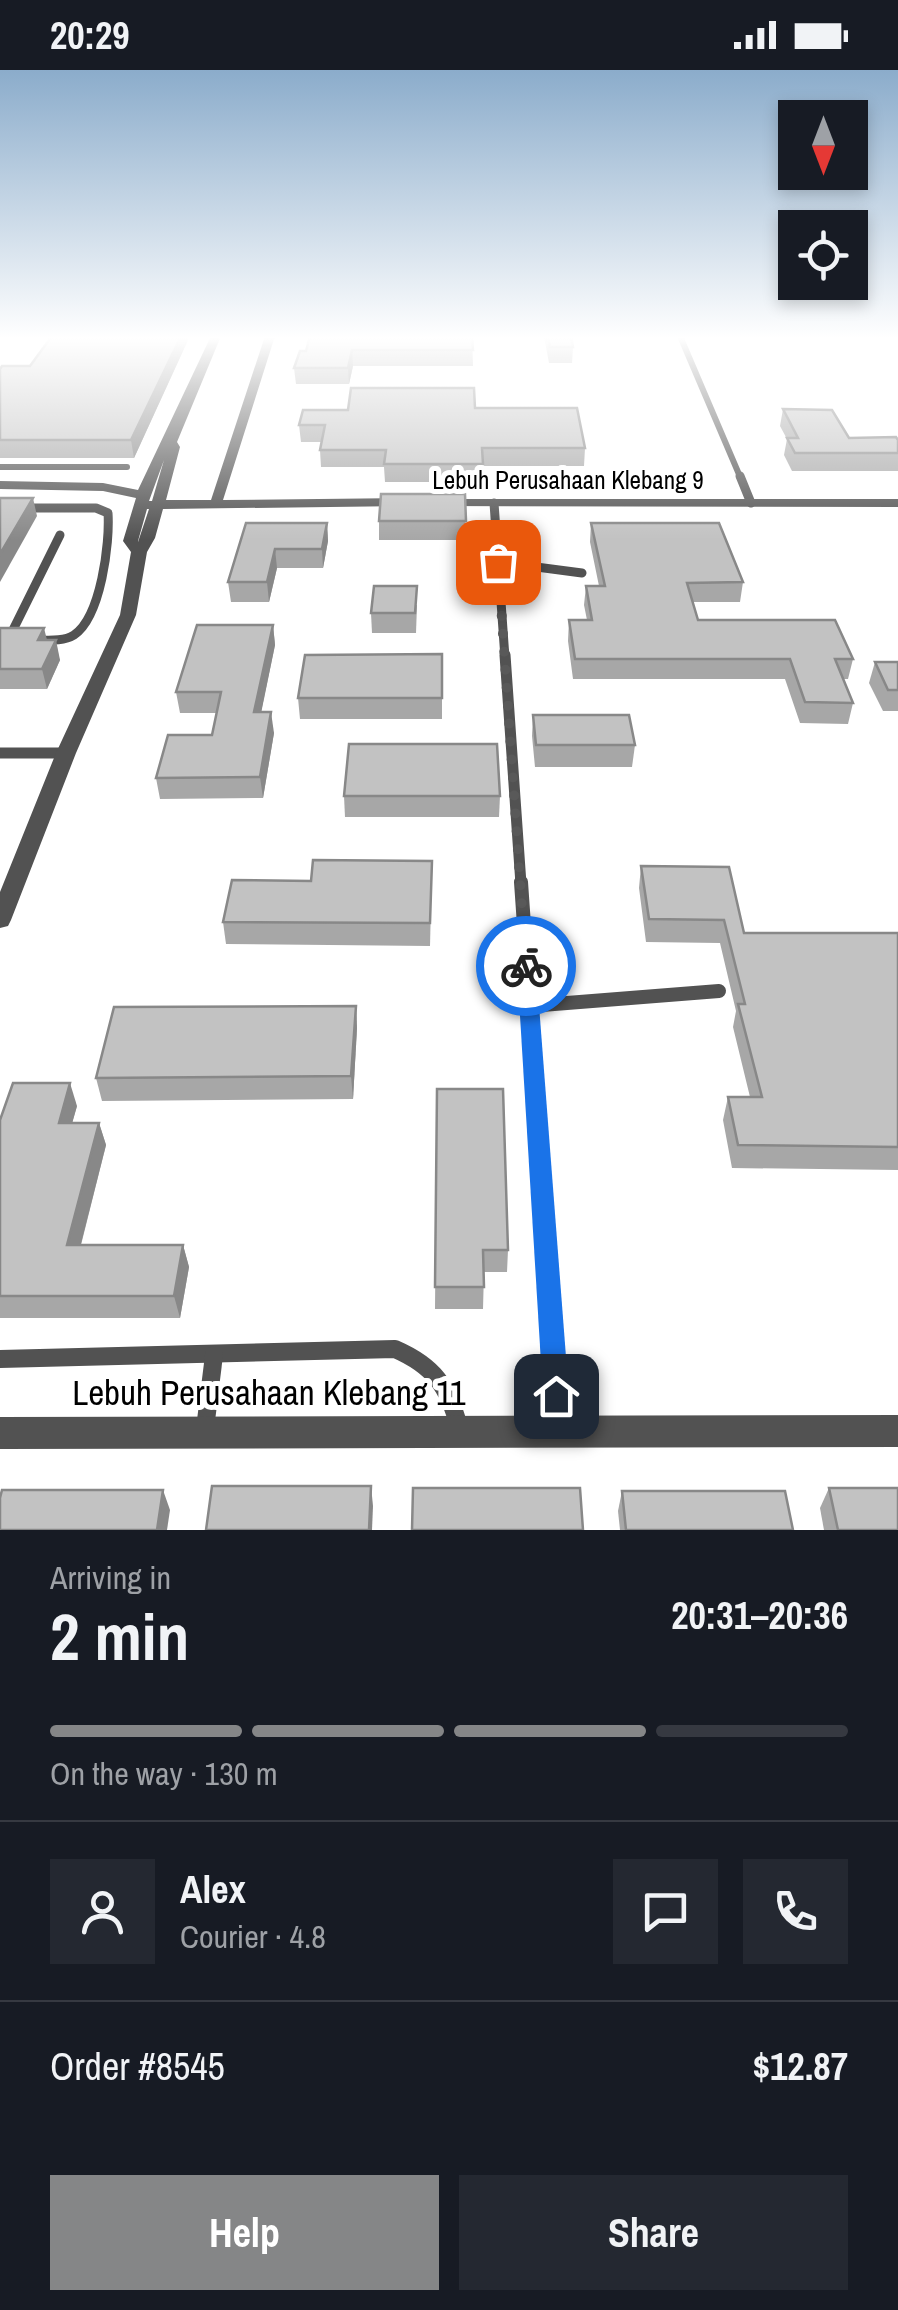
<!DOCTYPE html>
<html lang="en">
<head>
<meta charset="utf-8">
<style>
	:root { --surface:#171b24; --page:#242831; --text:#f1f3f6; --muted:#9ea1a6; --line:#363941; --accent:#858687 }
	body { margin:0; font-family:"Archivo Narrow",sans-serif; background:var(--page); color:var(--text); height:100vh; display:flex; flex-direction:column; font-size:38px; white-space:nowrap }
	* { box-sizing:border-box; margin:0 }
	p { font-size:32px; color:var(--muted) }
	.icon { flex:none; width:55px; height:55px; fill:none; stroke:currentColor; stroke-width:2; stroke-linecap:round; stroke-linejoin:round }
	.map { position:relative; height:1460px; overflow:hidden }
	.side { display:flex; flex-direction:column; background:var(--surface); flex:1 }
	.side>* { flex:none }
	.needle { width:65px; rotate:180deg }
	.buttons { position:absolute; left:778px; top:30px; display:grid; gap:20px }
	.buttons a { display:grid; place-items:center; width:90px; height:90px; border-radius:0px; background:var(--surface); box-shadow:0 5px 15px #0003; font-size:50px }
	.pin { position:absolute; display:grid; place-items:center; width:85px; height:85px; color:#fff; margin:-42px; border-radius:20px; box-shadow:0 5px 15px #0006 }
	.courier { position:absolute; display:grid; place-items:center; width:100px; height:100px; margin:-50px; border:8px solid #1a73e8; border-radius:50%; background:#fff; color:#222; box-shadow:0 2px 12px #0007 }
	.overview em { font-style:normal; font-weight:700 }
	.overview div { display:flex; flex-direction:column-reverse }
	.overview { display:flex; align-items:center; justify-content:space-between; height:170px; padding:0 50px }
	h1 { font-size:65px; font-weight:700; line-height:75px }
	.bar { display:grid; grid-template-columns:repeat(4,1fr); gap:15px 10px; align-content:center; height:120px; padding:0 50px }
	.bar i { height:12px; border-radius:8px; background:var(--line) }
	.bar .current { background:var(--accent) }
	.bar p { grid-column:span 4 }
	.line { display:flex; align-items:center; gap:25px; padding:0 50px; border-top:2px solid var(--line) }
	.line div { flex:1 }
	.round { display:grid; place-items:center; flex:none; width:105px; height:105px; border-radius:0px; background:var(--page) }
	.cta { display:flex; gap:20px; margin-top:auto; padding:20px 50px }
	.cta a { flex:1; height:115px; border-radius:0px; background:var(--accent); color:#fff; font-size:40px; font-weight:700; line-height:115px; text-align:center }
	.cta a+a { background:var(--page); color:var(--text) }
	.status { display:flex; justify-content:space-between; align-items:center; height:70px; padding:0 50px; background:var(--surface); direction:ltr }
	.status svg { height:28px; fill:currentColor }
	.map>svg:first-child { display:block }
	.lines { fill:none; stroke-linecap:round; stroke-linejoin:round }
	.lane-far4 { stroke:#525252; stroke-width:6 }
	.lane-far3 { stroke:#525252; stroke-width:9 }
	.lane-far2 { stroke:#525252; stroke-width:11 }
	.lane-far1 { stroke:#525252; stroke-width:14 }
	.lane { stroke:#525252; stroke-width:18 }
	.street { fill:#525252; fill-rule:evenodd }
	.wall { fill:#a7a7a7 }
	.shaded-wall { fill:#888 }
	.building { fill:#c2c2c2; stroke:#888; stroke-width:2.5 }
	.route { fill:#1a73e8 }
	.done { stroke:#595959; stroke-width:10; stroke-dasharray:0 18 }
	.labels { text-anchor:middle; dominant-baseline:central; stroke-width:10; stroke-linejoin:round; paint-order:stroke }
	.far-street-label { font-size:25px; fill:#000; stroke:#fff }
	.near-street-label { font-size:35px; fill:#000; stroke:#fff }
</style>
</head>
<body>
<div class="status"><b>20:29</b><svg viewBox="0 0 49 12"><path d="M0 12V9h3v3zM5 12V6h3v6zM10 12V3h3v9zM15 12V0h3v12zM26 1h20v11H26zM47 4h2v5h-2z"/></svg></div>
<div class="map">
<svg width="898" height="1460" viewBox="0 0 898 1460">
	<rect width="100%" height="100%" fill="#fff"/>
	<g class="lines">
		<g class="lane-far4">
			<polyline points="680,266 741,409"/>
			<polyline points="0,397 127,397"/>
		</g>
		<g class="lane-far3">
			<polyline points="740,406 751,433"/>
			<polyline points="494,433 505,588"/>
			<path d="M0,438h96l12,5c2,30 -7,104 -34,122 -11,7 -27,5 -40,5"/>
			<polyline points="498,492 582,503"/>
			<polyline points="8,570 60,465"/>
		</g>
		<g class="lane-far2">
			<polyline points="505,585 521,814"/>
			<polyline points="0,683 66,683"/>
		</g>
		<g class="lane-far1">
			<polyline points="521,812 541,1100"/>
			<polyline points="529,936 719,921"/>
		</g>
		<g class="lane">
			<polyline points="541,1098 559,1357"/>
			<path d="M0,1289l395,-10c39,17 53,37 64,78"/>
			<polyline points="205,1359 214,1285"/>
		</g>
		<g class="street">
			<path d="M211,266h10l-44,106 3,5 -14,53h45l54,-164h10l-52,164 183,-2 7,4 -7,4 -243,3 -8,29 -8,14 -11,63 -60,138 -65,167 -3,6 -8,2v-36l56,-139 64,-138 11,-63 -8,-11 13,-43 -33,-7 -103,-2v-8l103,2 35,7zM164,390l-12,41h-3zM147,439h2l-11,33v-1z"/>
			<polygon points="435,429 898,429 898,437 440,436 433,432"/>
			<polygon points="898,1345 898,1377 0,1379 0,1347"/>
		</g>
	</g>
	<g class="wall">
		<polygon points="472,266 473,296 353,296 349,314 296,314 294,298 300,281"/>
		<polygon points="544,266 571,266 573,277 572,293 549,293"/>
		<polygon points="188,270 134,388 0,388 0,299 30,296"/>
		<polygon points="475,338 585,378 584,396 483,396 483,412 385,412 384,397 321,397 320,380 322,372 301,372 299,355"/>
		<polygon points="783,339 849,368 898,370 898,401 792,401 784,385 787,369 780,356"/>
		<polygon points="465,424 466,470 379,470 379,451"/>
		<polygon points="246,453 327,453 328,471 323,498 277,498 269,532 231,532 228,512"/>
		<polygon points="591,453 743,512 740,532 693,532 698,550 853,589 848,609 843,609 853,633 848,654 800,653 785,609 573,609 568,571 569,550 587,550 584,535 586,516 599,516 590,472"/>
		<polygon points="417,535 416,563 372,563 371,543"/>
		<polygon points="273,555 275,575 261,642 274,663 263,728 160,729 156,708 212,665 217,643 180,643 176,622"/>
		<polygon points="0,558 47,570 60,590 47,619 0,619"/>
		<polygon points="442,584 442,649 300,649 298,628"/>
		<polygon points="875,592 898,592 898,641 883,641 869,613"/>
		<polygon points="533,645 635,675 632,697 535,697 532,666"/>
		<polygon points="344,726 500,726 499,747 345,747"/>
		<polygon points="432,791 430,876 226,874 223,852 311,811"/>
		<polygon points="641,796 744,863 898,863 898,1100 732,1098 723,1050 728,1027 750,1027 733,957 736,941 720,873 646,872 639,818"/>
		<polygon points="356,936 357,958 353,1029 102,1031 96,1008"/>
		<polygon points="437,1019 508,1180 507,1202 484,1202 483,1239 435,1239"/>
		<polygon points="77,1036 72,1053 99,1053 106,1075 81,1175 183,1175 189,1197 180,1248 0,1248 0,1050"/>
		<polygon points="829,1418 898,1460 824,1460 820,1438"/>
		<polygon points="622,1421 793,1460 620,1460 618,1441"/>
	</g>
	<g class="shaded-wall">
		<polygon points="181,266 188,266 188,270 134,388 131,370"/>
		<polygon points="352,280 353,296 349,314 348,298"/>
		<polygon points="33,428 37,446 0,512 0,484"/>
		<polygon points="327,453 328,471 323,498 322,479"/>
		<polygon points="275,479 277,498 269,532 267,512"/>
		<polygon points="273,555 275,575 257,663 254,642"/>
		<polygon points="44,558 49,578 38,570"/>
		<polygon points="56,570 60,590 47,619 42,599"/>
		<polygon points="271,642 274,663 263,728 260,707"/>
		<polygon points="356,936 357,958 353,1029 351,1006"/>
		<polygon points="70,1013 77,1036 66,1075 59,1053"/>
		<polygon points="99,1053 106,1075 75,1197 67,1175"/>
		<polygon points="183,1175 189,1197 180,1248 174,1226"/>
		<polygon points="371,1416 373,1436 372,1460 369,1460"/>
		<polygon points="163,1420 170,1440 167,1460 157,1460"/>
	</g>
	<g class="building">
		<polygon points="52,266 181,266 131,370 0,370 0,299 2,296 30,296"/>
		<polygon points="310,266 472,266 473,280 352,280 348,298 294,298 300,281 306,281"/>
		<polygon points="548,266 571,266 573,277 550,277"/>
		<polygon points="351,318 474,318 475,338 577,338 585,378 482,378 483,394 384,394 386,380 320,380 325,355 299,355 303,340 348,340"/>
		<polygon points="783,339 832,340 849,368 896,367 898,370 898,383 795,383 787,368 798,368"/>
		<polygon points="381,424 465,424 466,451 379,451"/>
		<polygon points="0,428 33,428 0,484"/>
		<polygon points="246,453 327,453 322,479 275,479 267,512 228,512"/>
		<polygon points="591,453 719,453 743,512 687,513 698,550 835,550 853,589 835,589 853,633 805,632 790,589 575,589 569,550 592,550 586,516 605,516"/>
		<polygon points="374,516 417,516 415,543 371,543"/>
		<polygon points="197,555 273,555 254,642 271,642 260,707 156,708 168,665 212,665 221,622 176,622"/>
		<polygon points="0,558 44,558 38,570 56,570 42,599 0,599"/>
		<polygon points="442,584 442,628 298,628 305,585"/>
		<polygon points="875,592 898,592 898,620 888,620"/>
		<polygon points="533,645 629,645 635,675 536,675"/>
		<polygon points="349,674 497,674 500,726 344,726"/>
		<polygon points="313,790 432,791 430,853 223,852 232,810 311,811"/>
		<polygon points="641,796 729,797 744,863 898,863 898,1077 738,1075 728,1027 762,1027 738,934 745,934 724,850 649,849"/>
		<polygon points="356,936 351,1006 96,1008 114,937"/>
		<polygon points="13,1013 70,1013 59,1053 99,1053 67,1175 183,1175 174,1226 0,1226 0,1050"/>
		<polygon points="437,1019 503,1019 508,1180 483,1180 484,1217 435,1217"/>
		<polygon points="212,1416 371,1416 369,1460 206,1460"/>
		<polygon points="413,1418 580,1418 583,1460 412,1460"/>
		<polygon points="829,1418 898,1418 898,1460 838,1460"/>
		<polygon points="2,1420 163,1420 157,1460 0,1460 0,1428"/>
		<polygon points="622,1421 785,1421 793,1460 626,1460"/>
	</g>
	<linearGradient id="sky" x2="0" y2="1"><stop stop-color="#8baccb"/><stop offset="0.57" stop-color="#fff"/><stop offset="1" stop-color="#fff" stop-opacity="0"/></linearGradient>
	<rect width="898" height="470" fill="url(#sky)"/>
	<polygon class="route" points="526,889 536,896 569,1326 565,1335 556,1338 547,1335 543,1326 517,896"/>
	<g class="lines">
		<polyline class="done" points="498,492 526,896"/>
	</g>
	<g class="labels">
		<g class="far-street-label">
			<text x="568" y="410">Lebuh Perusahaan Klebang 9</text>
		</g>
		<g class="near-street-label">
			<text x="269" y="1322">Lebuh Perusahaan Klebang 11</text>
		</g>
	</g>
</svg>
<div class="buttons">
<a><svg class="needle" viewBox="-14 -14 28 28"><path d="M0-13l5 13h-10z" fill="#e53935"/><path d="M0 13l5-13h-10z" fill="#9ea1a6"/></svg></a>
<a><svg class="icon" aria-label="locate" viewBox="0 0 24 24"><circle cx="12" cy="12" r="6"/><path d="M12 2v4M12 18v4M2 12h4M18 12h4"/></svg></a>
</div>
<div class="pin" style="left:498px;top:492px;background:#ea580c"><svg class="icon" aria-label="bag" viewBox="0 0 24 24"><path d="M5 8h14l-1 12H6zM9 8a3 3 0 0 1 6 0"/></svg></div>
<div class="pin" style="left:556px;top:1326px;background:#1f2937"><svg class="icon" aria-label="home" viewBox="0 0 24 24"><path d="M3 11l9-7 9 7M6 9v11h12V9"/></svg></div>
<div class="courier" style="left:526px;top:896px"><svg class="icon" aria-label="bike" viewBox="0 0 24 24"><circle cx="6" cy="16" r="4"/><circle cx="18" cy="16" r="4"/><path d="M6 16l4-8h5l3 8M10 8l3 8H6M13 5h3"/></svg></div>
</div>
<section class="side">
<div class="overview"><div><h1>2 min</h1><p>Arriving in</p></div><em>20:31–20:36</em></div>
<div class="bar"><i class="current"></i><i class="current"></i><i class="current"></i><i></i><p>On the way · 130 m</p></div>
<div class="line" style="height:180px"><a class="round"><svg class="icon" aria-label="person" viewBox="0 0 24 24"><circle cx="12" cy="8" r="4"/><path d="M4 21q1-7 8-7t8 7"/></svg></a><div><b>Alex</b><p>Courier · 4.8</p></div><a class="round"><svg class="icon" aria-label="chat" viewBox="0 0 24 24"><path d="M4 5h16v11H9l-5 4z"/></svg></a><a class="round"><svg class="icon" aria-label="phone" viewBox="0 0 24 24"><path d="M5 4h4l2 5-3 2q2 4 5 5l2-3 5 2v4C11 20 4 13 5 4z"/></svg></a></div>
<div class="line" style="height:130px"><div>Order #8545</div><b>$12.87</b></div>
<div class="cta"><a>Help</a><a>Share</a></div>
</section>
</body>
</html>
